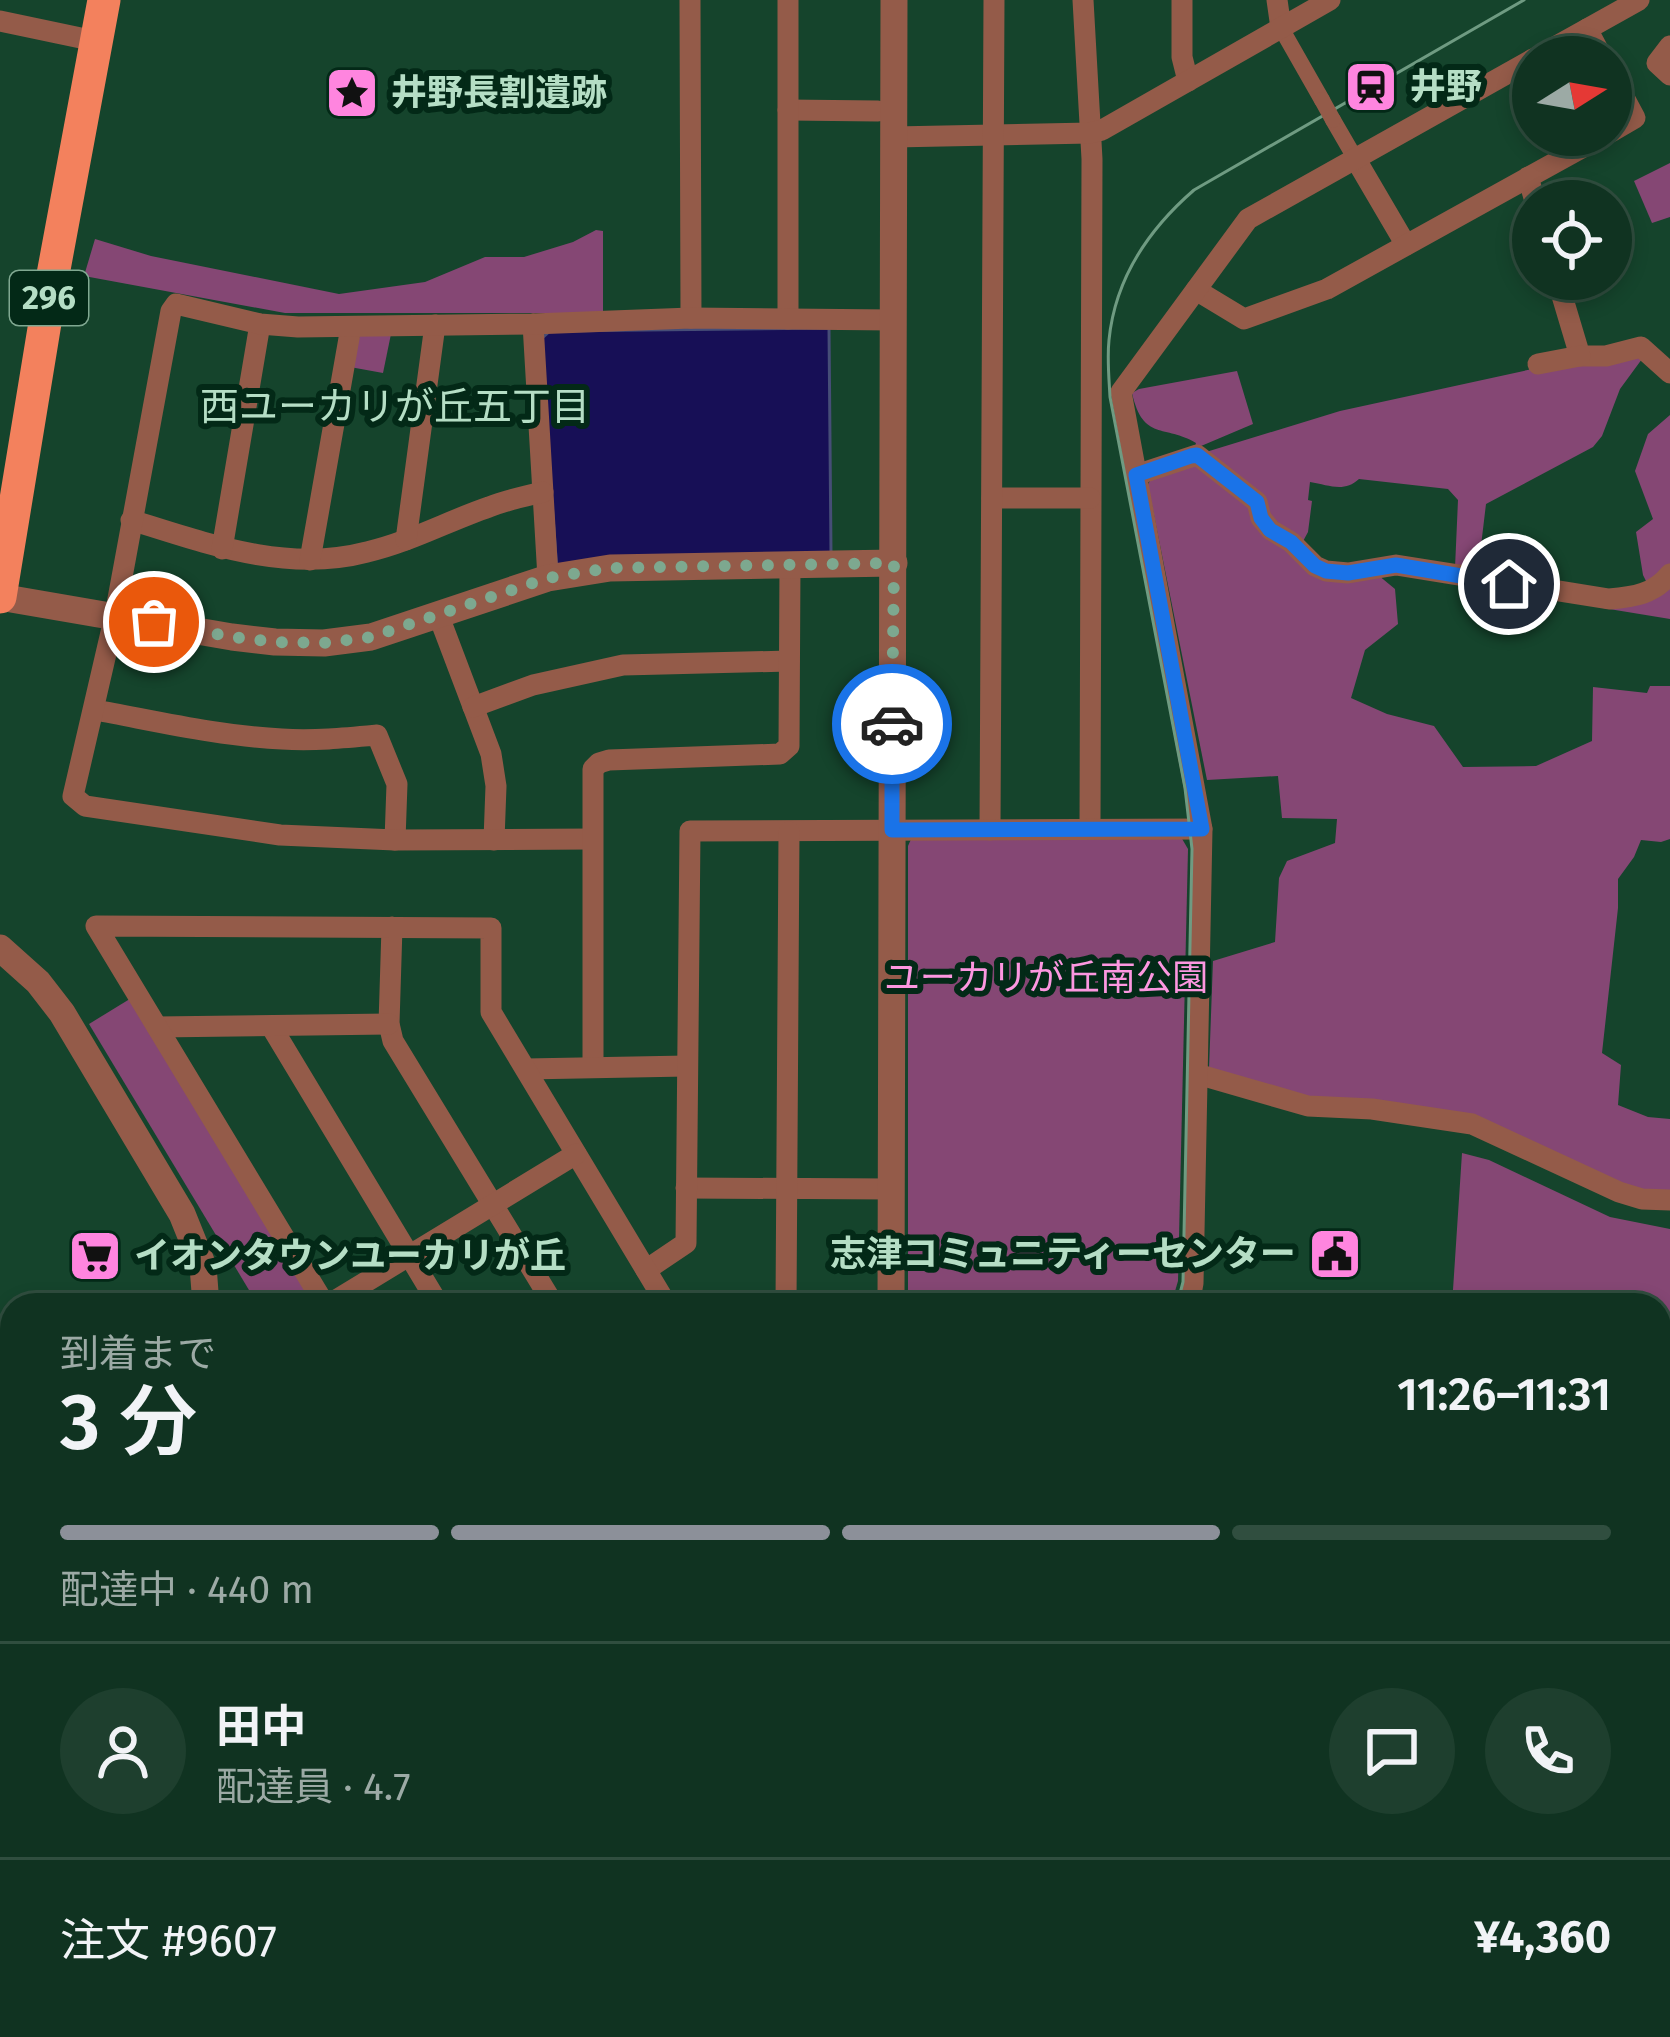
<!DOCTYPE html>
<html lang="ja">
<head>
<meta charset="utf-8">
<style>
	:root { --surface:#103321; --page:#1e3f2e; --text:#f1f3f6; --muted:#9caaa5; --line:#304e3f; --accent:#8c9099 }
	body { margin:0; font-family:"Fira Sans","Noto Sans JP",sans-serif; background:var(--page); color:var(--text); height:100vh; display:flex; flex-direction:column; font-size:45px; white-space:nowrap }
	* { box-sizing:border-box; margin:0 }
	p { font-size:39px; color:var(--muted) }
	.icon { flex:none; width:66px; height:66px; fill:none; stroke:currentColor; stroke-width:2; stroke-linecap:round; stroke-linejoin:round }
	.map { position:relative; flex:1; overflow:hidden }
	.drawer { position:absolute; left:0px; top:1293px; width:1671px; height:744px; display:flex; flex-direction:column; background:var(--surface); border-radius:36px 36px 0 0; box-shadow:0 6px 18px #0003,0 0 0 3px var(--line) }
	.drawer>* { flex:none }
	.needle { width:78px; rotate:79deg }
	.tools { position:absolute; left:1512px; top:36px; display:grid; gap:24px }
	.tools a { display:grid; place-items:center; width:120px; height:120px; border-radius:50%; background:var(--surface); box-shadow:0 6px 18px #0003,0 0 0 3px var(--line); font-size:60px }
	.pin { position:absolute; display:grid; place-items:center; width:102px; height:102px; color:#fff; margin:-51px; border:6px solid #fff; border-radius:50%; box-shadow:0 3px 12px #0007 }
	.courier { position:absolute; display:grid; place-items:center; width:120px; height:120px; margin:-60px; border:9px solid #1a73e8; border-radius:50%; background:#fff; color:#222; box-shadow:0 3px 15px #0007 }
	.head em { font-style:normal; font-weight:600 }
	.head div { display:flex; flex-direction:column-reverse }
	.head { display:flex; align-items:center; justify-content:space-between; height:204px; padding:0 60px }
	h1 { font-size:78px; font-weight:600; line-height:90px }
	.bar { display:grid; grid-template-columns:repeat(4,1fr); gap:18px 12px; align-content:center; height:144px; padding:0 60px }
	.bar i { height:15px; border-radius:9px; background:var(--line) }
	.bar .current { background:var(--accent) }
	.bar p { grid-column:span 4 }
	.line { display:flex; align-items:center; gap:30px; padding:0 60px; border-top:3px solid var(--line) }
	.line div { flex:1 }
	.round { display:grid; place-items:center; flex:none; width:126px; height:126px; border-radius:63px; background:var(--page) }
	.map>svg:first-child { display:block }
	.green { fill:#854774 }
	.water { fill:#170f56; stroke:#464d77; stroke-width:3 }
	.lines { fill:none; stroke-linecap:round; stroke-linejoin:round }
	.stream { stroke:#464d77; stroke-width:6 }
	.pedestrian { stroke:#945b49; stroke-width:16 }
	.minor { stroke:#945b49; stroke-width:21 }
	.tertiary { stroke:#945b49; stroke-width:27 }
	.trunk { stroke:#f3815d; stroke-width:33 }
	.tram { stroke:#6f9b82; stroke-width:3 }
	.pedestrian-bridge { stroke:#945b49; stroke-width:16 }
	.done { stroke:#7da88f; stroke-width:12; stroke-dasharray:0 21.6 }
	.route { stroke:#1a73e8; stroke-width:15 }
	.labels { text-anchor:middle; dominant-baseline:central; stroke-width:12; stroke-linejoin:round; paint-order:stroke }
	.shield { fill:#032917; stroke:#80a891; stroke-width:3 }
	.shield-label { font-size:33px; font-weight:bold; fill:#b5dec5 }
	.poi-label { font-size:36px; font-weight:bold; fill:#b5dec5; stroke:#032917; text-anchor:start }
	.park-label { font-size:36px; fill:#fc97e0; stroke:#032917 }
	.neighbourhood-label { font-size:39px; fill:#b5dec5; stroke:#032917 }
</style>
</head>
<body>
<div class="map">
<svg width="1670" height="2037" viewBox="0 0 1670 2037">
	<rect width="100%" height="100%" fill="#15442c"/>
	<g class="green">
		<polygon points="1670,163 1670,217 1652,223 1634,181"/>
		<polygon points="596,230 603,231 603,313 285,313 84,276 95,239 151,256 339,294 425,282 485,257 524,257 573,242"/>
		<polygon points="391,334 383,373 350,367 360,335"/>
		<path d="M1639,355l3,4 -22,30 -18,47 -9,11 -107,57 -8,67 -23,-3 3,-68 -10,-11 -89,-10c-15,14 -30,6 -49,3l-2,18 4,1 -4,31 -7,13 -95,-93 134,-41 197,-43z"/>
		<path d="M1237,371l16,53 -59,25 2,-6c-31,-19 -53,-1 -64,-50l7,-4z"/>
		<polygon points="1670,415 1670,619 1603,608 1652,593 1643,575 1636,532 1653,519 1635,471 1648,434"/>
		<polygon points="1192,462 1253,503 1312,570 1378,575 1395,589 1398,624 1365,650 1351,698 1387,714 1434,726 1463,767 1536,766 1592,741 1593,687 1647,693 1650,686 1670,686 1670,839 1661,842 1641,840 1634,857 1618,879 1618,908 1602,1053 1621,1065 1618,1105 1648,1117 1670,1119 1670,1195 1642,1194 1496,1128 1311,1098 1209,1069 1213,961 1275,942 1279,878 1287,861 1335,843 1337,819 1282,818 1278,776 1207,780 1148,485 1152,476"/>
		<polygon points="912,837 1181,837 1188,849 1178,1281 1171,1305 908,1305 908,846"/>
		<polygon points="133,997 318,1305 258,1305 89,1024"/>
		<polygon points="1462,1153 1489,1160 1610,1217 1670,1229 1670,1313 1659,1394 1659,1305 1452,1305"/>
	</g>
	<polygon class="water" points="829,328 831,553 557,571 540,340 550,331"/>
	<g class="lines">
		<polyline class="stream" points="1659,1442 1670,1443"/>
		<g class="pedestrian">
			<polyline points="1281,28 1322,100"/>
			<polyline points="1333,120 1355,158"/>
		</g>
		<g class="minor">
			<polyline points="690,0 691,318"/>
			<polyline points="1083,0 1092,159 1090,829"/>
			<polyline points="1182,0 1182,57 1188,81"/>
			<polyline points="1277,0 1281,28"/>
			<polyline points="0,21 95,41"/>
			<polyline points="1587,29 1602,57"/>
			<polyline points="1670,46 1657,63 1670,75"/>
			<polyline points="1537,57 1639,0"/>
			<polyline points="1611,73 1635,118 1611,132"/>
			<polyline points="788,110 878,111"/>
			<polyline points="894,137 1090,133 1102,130 1330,0"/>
			<polyline points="1355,158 1406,245"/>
			<polyline points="1528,177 1535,201"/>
			<polyline points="1557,279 1580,356 1606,356 1641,347 1670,373"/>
			<polyline points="1196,290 1244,319 1327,289 1605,135"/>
			<polyline points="788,319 788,0"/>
			<polyline points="533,324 548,578"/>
			<polyline points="1538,364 1580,356"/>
			<path d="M1136,475l61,-20 60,47 4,16 10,12 20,12 24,24 11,5 22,2 48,-8 213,34c25,-2 45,-5 61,-25"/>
			<polyline points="992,498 1090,498"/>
			<path d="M131,520c77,24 156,53 236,32 43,-10 81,-31 122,-45 18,-7 36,-11 54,-15"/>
			<polyline points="406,540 435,325"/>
			<polyline points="222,549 260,324"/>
			<polyline points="310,560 351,327"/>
			<polyline points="438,614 491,754 496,786 494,840"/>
			<polyline points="473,707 533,685 623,665 789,661"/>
			<path d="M95,710c61,11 124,26 187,29 32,2 63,-1 95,-4l20,49 -2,56"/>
			<polyline points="990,830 994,0"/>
			<polyline points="592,839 395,840 280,835 85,806 73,796 115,615 171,311 176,304 260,324 298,327 533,324 691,318 893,320"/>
			<polyline points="392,927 389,1024 393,1041 554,1305"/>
			<polyline points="271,1026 439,1305"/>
			<polyline points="157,1027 389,1024"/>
			<polyline points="593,1066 593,769 599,763 609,760 780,754 789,746 790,564"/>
			<polyline points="526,1069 687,1066"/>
			<polyline points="1197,1074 1308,1106 1372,1109 1472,1124 1619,1192 1642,1199 1670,1200"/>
			<polyline points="686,1188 891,1189"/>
			<polyline points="646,1270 686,1243 690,831 1202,829"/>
			<polyline points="325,1305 96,926 491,928 491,1012 667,1305"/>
			<polyline points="328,1305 576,1154"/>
			<polyline points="786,1305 789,832"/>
			<polyline points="1189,1305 1193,1283 1202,829 1121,392 1248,219 1533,59"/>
			<polyline points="0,1605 12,1626"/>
			<polyline points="0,1733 12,1721"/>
			<polyline points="1659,2014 1670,2015"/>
			<polyline points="337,2025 346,2037"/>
			<polyline points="600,2025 609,2037"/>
			<polyline points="722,2025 731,2037"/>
			<polyline points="843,2025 852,2037"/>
			<polyline points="966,2025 975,2037"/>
			<polyline points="1159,2025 1161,2037"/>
			<polyline points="286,2037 305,2025"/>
			<polyline points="1002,2037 1032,2025"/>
			<polyline points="1244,2037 1245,2025"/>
			<polyline points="1342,2037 1343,2025"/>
			<polyline points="1441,2037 1442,2025"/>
			<polyline points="1538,2037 1539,2025"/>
		</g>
		<g class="tertiary">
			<polyline points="0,597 232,637 275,642 324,643 371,637 548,578 610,568 894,563"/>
			<polyline points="0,948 38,982 62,1013 182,1214 203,1266 206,1305"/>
			<polyline points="891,1305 894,0"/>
			<polyline points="1659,1571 1670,1572"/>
			<polyline points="0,1572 12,1561"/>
			<polyline points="1659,1845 1670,1674"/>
			<polyline points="469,2025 478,2037"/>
			<polyline points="0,2033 26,2025"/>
			<polyline points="1648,2037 1648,2025"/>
		</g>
		<g class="trunk">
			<polyline points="0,597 52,280 104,0"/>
			<polyline points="0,1903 12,1920"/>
			<polyline points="87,2025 97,2037"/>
		</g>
		<g class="tram">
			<path d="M1177,1305l6,-23 9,-433 -7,-61 -75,-391c-1,-19 -3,-38 -1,-57 6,-61 40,-111 85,-150l330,-190"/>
			<polyline points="1659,1481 1670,1482"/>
			<polyline points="0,1993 12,1989"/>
		</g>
		<polyline class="pedestrian-bridge" points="1322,100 1333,120"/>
	</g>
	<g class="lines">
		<polyline class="done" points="154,622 232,637 275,642 324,643 371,637 548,578 610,568 894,563 892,724"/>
		<polyline class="route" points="892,724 892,830 1202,829 1136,475 1191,456 1197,455 1257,502 1261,518 1270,530 1291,542 1315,566 1326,571 1348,573 1396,565 1509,584"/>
	</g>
	<defs>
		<g id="station-square" transform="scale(2.7)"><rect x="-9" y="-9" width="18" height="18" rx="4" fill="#ff85df" stroke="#032917"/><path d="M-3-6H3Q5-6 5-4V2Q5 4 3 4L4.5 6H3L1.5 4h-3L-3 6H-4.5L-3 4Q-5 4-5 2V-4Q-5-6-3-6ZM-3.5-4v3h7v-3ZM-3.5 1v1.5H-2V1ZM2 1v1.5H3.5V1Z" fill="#111"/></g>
		<g id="sight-square" transform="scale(2.7)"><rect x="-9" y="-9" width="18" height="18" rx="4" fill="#ff85df" stroke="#032917"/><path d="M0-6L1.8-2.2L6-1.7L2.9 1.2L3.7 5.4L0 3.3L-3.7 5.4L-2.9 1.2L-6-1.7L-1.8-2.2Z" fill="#111"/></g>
		<g id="civic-square" transform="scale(2.7)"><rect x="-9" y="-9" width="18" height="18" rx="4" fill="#ff85df" stroke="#032917"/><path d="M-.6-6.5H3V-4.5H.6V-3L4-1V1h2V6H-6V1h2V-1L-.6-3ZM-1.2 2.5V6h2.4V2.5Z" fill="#111"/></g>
		<g id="supermarket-square" transform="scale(2.7)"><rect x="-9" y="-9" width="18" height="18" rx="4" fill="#ff85df" stroke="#032917"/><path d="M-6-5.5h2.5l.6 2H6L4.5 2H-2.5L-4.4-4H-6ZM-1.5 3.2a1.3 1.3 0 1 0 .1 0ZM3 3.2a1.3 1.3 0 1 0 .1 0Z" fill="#111"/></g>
	</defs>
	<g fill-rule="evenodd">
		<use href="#station-square" x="1371" y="87"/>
		<use href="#sight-square" x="352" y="93"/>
		<use href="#civic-square" x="1335" y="1254"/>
		<use href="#supermarket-square" x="95" y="1256"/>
	</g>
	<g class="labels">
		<rect class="shield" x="10" y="271" width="78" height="54" rx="9"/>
		<g class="shield-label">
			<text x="49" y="298">296</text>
		</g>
		<g class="poi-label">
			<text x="1410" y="87">井野</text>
			<text x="391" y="93">井野長割遺跡</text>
			<text x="1296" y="1254" text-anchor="end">志津コミュニティーセンター</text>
			<text x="134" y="1256">イオンタウンユーカリが丘</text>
		</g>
		<g class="park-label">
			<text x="1046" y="978">ユーカリが丘南公園</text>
		</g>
		<g class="neighbourhood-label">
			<text x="395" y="407">西ユーカリが丘五丁目</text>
		</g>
	</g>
</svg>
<div class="tools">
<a><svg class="needle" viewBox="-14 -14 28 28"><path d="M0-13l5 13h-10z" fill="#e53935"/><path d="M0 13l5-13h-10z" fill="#9caaa5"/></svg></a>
<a><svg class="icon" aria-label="locate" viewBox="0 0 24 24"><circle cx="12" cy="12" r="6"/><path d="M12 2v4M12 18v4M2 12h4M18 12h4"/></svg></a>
</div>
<div class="pin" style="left:154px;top:622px;background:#ea580c"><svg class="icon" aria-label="bag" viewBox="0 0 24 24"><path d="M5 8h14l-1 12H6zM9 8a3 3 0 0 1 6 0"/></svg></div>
<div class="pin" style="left:1509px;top:584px;background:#1f2937"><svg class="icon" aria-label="home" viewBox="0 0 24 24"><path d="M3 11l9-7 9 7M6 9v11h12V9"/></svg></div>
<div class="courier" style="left:892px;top:724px"><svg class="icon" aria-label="car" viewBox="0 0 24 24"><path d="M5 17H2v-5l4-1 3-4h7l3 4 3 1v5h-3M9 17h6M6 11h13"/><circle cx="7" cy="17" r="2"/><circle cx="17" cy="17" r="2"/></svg></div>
<section class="drawer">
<div class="head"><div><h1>3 分</h1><p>到着まで</p></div><em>11:26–11:31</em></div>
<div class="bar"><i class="current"></i><i class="current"></i><i class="current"></i><i></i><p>配達中 · 440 m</p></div>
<div class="line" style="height:216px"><a class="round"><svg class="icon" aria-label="person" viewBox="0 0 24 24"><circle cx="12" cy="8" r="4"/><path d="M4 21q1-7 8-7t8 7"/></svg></a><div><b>田中</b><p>配達員 · 4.7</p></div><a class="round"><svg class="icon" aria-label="chat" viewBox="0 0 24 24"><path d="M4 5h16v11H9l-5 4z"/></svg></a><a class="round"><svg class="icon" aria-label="phone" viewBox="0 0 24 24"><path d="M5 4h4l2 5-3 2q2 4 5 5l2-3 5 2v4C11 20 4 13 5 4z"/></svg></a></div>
<div class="line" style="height:156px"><div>注文 #9607</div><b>¥4,360</b></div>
</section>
</div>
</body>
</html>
